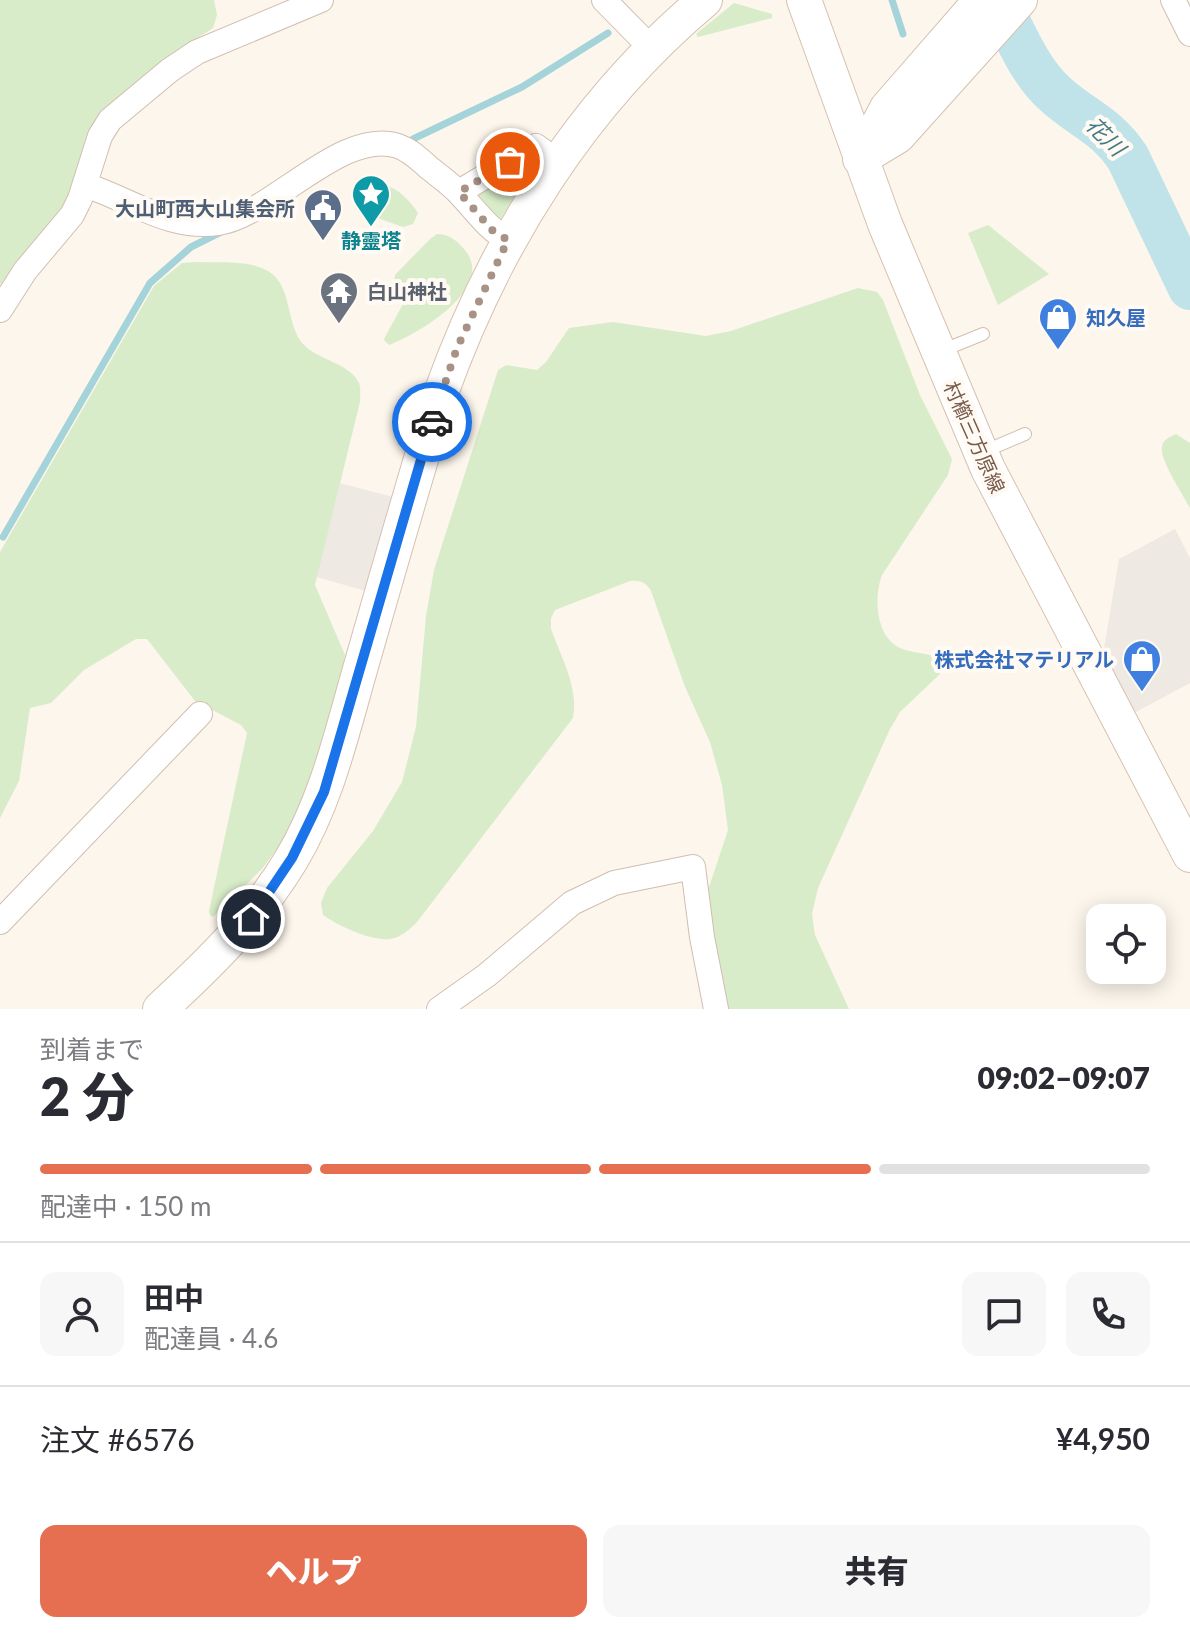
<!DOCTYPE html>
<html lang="ja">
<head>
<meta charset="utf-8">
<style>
	:root { --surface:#fff; --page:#f7f7f7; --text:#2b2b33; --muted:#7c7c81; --line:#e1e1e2; --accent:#e76f51 }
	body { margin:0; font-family:Lato,"Noto Sans JP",sans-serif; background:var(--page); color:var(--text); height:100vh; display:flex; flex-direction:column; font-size:30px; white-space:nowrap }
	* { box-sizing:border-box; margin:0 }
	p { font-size:26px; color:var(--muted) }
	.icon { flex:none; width:44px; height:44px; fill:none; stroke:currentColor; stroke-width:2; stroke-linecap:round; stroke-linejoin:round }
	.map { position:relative; height:1009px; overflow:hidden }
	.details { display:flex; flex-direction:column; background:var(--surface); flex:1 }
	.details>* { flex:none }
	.controls { position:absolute; left:1086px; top:904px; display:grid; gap:16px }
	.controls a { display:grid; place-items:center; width:80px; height:80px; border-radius:16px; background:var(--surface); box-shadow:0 4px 20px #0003; font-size:40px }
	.pin { position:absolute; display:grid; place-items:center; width:68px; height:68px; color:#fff; margin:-34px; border:4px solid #fff; border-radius:50%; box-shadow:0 2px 8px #0007 }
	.courier { position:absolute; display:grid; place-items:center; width:80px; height:80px; margin:-40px; border:6px solid #1a73e8; border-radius:50%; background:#fff; color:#222; box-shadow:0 2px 10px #0007 }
	.headline em { font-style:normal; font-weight:800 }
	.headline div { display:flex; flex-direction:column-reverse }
	.headline { display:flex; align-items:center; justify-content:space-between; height:136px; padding:0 40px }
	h1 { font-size:52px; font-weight:800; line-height:60px }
	.bar { display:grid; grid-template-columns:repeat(4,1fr); gap:12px 8px; align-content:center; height:96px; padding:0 40px }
	.bar i { height:10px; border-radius:6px; background:var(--line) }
	.bar .on { background:var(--accent) }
	.bar p { grid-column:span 4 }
	.line { display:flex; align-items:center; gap:20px; padding:0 40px; border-top:2px solid var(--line) }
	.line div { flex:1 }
	.round { display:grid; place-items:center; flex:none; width:84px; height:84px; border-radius:16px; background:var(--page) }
	.button { display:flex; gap:16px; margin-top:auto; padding:16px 40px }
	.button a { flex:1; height:92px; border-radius:16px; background:var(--accent); color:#fff; font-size:32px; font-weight:800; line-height:92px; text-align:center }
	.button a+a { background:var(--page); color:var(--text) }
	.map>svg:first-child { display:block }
	.industrial { fill:#efe9e4 }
	.green { fill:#d8ecc9 }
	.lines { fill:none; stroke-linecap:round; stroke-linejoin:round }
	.stream { stroke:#a5d3da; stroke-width:7 }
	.river { stroke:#bfe3e8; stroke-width:44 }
	.lane-casing { stroke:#d1beb0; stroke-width:14 }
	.street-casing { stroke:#d1beb0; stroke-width:26 }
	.secondary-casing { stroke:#d6c0b0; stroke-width:36 }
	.lane { stroke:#fff; stroke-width:12 }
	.street { stroke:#fff; stroke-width:24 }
	.secondary { stroke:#fff; stroke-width:34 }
	.done { stroke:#a89285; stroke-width:8; stroke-dasharray:0 14.4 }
	.route { stroke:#1a73e8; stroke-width:10 }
	.labels { text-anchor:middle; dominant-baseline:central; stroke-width:8; stroke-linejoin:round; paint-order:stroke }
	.service-label { font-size:20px; font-weight:bold; fill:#4e5e75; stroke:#fffaf3; text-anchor:end }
	.culture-label { font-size:20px; font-weight:bold; fill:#0d838f; stroke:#fffaf3 }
	.worship-label { font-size:20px; font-weight:bold; fill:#5b616d; stroke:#fffaf3; text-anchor:start }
	.shop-label { font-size:20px; font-weight:bold; fill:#366cbe; stroke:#fffaf3; text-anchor:start }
	.street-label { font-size:20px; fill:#7a5c4d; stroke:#fffaf3 }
	.water-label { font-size:22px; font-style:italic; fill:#437c86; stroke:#fffaf3 }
</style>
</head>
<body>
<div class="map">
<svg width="1190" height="1009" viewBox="0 0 1190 1009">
	<rect width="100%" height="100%" fill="#fdf6ec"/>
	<g class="industrial">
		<polygon points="340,483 393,497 366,591 316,577"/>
		<polygon points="1175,529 1190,558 1190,683 1134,713 1103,654 1119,559"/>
	</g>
	<g class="green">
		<polygon points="0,0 214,0 217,15 213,28 163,60 101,112 88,131 69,194 61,209 0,285"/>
		<polygon points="734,3 772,14 772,18 698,37 696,34"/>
		<polygon points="531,159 536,162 498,223 476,199 477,192"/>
		<path d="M384,185c13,2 27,17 34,28l-5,11 -10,3 -28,-10c-5,-13 -2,-25 9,-32z"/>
		<polygon points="988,225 1049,274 998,305 968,233"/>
		<path d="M437,234c12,0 19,6 27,15 34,38 -46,85 -75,96l-5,-5 1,-3 18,-33 -9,-22 1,-7 35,-36z"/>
		<path d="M195,262c22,1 49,-2 69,7 30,13 20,53 39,75 14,16 47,19 56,39 2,5 1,14 1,19l-45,183 30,70 -4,24 -32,107 -24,52 -23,31 -49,48 -3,-2 -1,-4 38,-178 -6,-8 -46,-24 -48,-62h-11l-52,31 -33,33 -21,5 -11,73 -19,37v-266l154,-266 28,-23z"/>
		<path d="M858,288l19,4 6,8 37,95 32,64 -4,16 -66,100c-8,21 -7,59 16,72 11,6 26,5 38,10l4,8v9l-40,38 -10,17 -72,159 -6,26 3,21 34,74h-124l-16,-91v-31l19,-57 -6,-45 -12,-43 -25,-55 -34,-96c-5,-9 -11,-11 -21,-10l-75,29 -4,8v11c10,28 28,59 22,89l-156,204c-8,8 -15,15 -27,17 -20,2 -51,-13 -67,-24l-2,-12 6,-15 46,-57 29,-49 14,-55 10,-111 8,-46 64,-200 8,-5 31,5 9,-8 23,-34 44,-6 93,14 25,-5z"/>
		<path d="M1176,434l14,9v65c-6,-12 -31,-49 -28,-61 1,-8 8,-10 14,-13z"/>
	</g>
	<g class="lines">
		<g class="stream">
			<polyline points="892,0 903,34"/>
			<polyline points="413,139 522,87 608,33"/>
			<polyline points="3,537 150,283 191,247 221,232"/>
		</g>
		<path class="river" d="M997,0c16,29 31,69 56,92 27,26 53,32 75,66l62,130"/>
		<g class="lane-casing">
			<g id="lane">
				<polyline points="941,351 983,334"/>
				<polyline points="983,452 1025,434"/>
			</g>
		</g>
		<g class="street-casing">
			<g id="street">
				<polyline points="604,0 652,49"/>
				<polyline points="1173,0 1190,34"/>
				<path d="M85,185c44,14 84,45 133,38 52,-7 124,-96 180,-77 12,4 21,13 30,21 11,9 23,17 32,27 16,17 28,35 48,46"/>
				<polyline points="459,192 536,146 558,162"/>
				<polyline points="0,310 25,271 72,215 80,199 100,136 110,120 170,70 197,52 321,0"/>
				<polyline points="0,922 200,714"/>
				<polyline points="439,1009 487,975 572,903 614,883 693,867 702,937 716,1009"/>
			</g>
		</g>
		<g class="secondary-casing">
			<g id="secondary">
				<polyline points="804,0 885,224 988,469 1190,855"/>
				<polyline points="862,155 887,108 981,0"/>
				<polyline points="860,159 898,136 1020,0"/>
				<path d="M160,1009c50,-46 96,-91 131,-149 36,-60 51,-128 70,-194 26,-91 52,-182 80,-273 54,-151 140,-289 264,-393"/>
			</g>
		</g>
		<use href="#lane" class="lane"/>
		<use href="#street" class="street"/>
		<use href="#secondary" class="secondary"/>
	</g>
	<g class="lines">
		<polyline class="done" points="432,422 457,348 508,240 493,231 459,192 510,162"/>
		<polyline class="route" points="251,919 292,858 324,792 432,422"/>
	</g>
	<defs>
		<g id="sight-pin" transform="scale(2)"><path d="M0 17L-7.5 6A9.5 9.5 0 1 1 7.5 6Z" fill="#0f9aa8" stroke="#fffaf3"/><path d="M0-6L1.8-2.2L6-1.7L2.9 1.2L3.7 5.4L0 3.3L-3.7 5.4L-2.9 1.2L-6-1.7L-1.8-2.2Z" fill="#fff"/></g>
		<g id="civic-pin" transform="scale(2)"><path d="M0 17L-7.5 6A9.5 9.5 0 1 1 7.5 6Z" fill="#5c6f8a" stroke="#fffaf3"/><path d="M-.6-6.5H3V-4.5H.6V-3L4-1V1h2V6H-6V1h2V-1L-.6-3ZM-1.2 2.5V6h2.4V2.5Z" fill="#fff"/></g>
		<g id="temple-pin" transform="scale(2)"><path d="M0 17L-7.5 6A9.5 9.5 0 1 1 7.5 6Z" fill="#6b7280" stroke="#fffaf3"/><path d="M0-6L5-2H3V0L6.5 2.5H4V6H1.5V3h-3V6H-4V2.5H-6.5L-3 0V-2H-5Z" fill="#fff"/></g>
		<g id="shop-pin" transform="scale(2)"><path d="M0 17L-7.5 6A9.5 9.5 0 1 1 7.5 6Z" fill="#3f7fe0" stroke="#fffaf3"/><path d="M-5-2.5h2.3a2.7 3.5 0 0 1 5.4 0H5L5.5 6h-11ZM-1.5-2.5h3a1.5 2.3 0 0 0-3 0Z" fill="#fff"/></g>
	</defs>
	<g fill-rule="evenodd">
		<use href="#sight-pin" x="371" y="194"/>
		<use href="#civic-pin" x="323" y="208"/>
		<use href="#temple-pin" x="339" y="291"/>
		<use href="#shop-pin" x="1058" y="317"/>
		<use href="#shop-pin" x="1142" y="659"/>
	</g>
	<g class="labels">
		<g class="service-label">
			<text x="295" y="208">大山町西大山集会所</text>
		</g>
		<g class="culture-label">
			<text x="371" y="240">静靈塔</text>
		</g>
		<g class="worship-label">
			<text x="367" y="291">白山神社</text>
		</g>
		<g class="shop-label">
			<text x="1086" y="317">知久屋</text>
			<text x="1114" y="659" text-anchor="end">株式会社マテリアル</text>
		</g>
		<g class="street-label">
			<text transform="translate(975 437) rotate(66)">村櫛三方原線</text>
		</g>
		<g class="water-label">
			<text transform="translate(1106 136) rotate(45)">花川</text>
		</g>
	</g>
</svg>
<div class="controls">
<a><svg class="icon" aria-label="locate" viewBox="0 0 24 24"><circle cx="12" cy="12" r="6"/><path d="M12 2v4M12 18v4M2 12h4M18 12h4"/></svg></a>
</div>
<div class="pin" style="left:510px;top:162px;background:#ea580c"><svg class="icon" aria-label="bag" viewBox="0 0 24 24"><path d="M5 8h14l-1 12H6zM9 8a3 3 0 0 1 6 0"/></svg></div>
<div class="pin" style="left:251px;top:919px;background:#1f2937"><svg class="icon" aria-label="home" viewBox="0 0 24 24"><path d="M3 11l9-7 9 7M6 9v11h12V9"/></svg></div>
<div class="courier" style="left:432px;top:422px"><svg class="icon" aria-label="car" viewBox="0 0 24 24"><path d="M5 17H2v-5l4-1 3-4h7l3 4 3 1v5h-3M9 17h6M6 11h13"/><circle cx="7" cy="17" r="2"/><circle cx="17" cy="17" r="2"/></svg></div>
</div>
<section class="details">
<div class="headline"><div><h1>2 分</h1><p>到着まで</p></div><em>09:02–09:07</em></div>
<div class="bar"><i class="on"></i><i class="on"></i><i class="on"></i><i></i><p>配達中 · 150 m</p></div>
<div class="line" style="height:144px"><a class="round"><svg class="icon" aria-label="person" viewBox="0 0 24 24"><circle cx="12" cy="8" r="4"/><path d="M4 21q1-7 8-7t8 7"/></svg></a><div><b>田中</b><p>配達員 · 4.6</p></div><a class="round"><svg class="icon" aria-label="chat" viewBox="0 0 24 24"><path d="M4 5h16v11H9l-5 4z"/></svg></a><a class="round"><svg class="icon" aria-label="phone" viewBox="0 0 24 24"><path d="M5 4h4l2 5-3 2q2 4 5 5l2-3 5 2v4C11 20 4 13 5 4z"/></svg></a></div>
<div class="line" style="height:104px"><div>注文 #6576</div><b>¥4,950</b></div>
<div class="button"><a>ヘルプ</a><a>共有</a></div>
</section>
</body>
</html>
